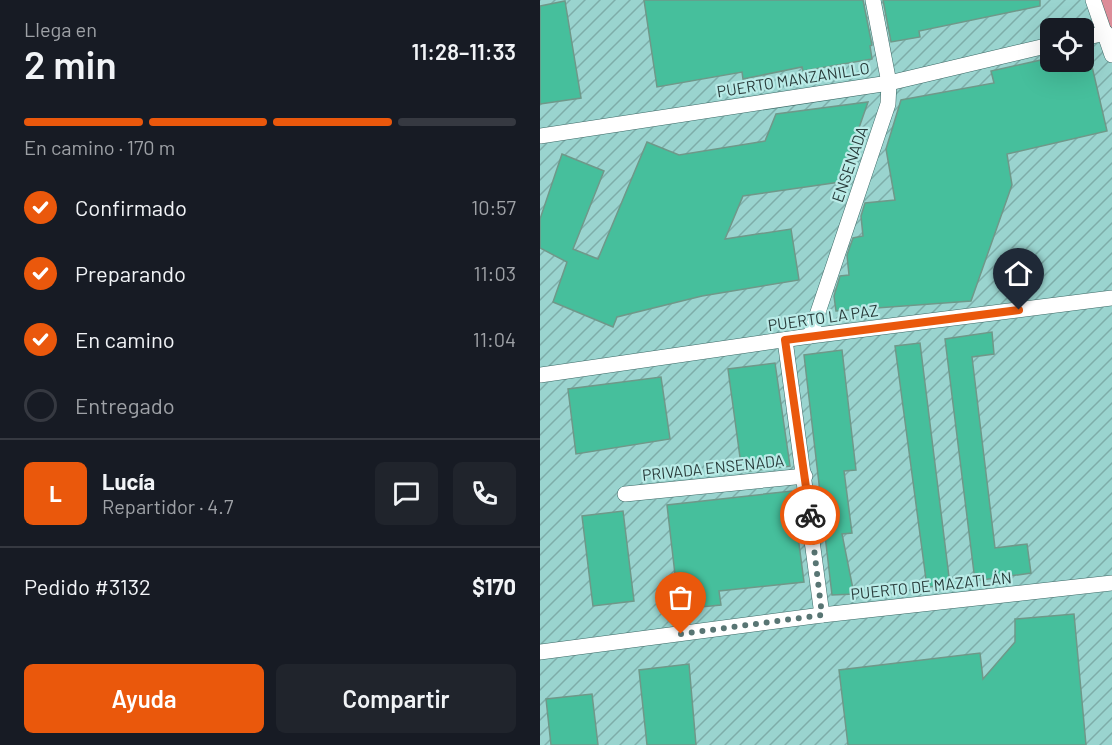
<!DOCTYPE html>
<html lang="es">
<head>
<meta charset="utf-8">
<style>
	:root { --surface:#171b24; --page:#20242c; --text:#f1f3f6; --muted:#9ea1a6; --line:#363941; --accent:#ea580c }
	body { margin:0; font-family:Barlow,sans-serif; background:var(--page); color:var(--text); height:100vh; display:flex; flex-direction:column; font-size:22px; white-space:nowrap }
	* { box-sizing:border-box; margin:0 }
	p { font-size:20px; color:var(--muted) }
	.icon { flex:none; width:33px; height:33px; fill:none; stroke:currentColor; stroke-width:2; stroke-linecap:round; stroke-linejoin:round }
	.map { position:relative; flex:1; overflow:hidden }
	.sheet { display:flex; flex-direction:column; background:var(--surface); width:540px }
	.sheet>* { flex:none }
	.controls { position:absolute; left:500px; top:18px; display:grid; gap:12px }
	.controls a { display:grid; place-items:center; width:54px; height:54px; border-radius:9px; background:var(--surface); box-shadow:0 6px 24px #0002; font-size:30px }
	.pin { position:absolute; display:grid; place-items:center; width:51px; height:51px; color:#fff; margin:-62px -26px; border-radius:50% 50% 50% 0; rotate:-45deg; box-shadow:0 0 6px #0007 }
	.pin .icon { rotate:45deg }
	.courier { position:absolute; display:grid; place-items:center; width:60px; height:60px; margin:-30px; border:4px solid #ea580c; border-radius:50%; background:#fff; color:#222; box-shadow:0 2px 8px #0007 }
	.overview em { font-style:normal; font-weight:600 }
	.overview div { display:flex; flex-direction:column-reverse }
	.overview { display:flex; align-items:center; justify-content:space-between; height:102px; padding:0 24px }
	h1 { font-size:39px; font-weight:600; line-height:45px }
	.bar { display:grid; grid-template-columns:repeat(4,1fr); gap:9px 6px; align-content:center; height:72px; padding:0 24px }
	.bar i { height:8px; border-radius:4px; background:var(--line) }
	.bar .on { background:var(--accent) }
	.bar p { grid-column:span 4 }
	.line { display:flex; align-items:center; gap:15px; padding:0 24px; border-top:2px solid var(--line) }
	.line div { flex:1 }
	.round { display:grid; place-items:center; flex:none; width:63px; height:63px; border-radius:9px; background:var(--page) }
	ol { padding:0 24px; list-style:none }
	li { display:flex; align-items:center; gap:18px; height:66px }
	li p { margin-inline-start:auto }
	li .icon { padding:6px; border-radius:50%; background:var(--accent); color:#fff; stroke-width:4 }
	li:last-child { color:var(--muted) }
	li i { width:33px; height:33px; border:3px solid var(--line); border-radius:50% }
	.action { display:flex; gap:12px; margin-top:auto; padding:12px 24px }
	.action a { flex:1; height:69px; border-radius:9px; background:var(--accent); color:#fff; font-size:24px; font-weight:600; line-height:69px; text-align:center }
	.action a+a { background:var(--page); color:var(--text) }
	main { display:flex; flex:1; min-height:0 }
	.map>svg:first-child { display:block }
	.industrial { fill:url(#industrial-furrows); fill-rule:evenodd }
	.green { fill:#dc8c98 }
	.building { fill:#46bf9c; stroke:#6f9889; stroke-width:1.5 }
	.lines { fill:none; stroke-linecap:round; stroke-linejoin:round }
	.street-casing { stroke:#396764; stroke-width:16 }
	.street { stroke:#fff; stroke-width:15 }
	.done { stroke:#587573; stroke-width:6; stroke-dasharray:0 10.8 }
	.route { stroke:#ea580c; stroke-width:8 }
	.labels { text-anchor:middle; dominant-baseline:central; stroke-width:4.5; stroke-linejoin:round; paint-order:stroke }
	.street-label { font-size:16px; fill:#293c3b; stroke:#baebe7 }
</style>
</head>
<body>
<main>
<section class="sheet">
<div class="overview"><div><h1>2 min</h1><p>Llega en</p></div><em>11:28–11:33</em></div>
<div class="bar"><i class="on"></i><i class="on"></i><i class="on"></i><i></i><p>En camino · 170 m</p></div>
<ol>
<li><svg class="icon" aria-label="check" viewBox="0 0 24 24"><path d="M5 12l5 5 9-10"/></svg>Confirmado<p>10:57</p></li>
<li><svg class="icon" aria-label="check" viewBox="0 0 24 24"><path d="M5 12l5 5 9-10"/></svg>Preparando<p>11:03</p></li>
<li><svg class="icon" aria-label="check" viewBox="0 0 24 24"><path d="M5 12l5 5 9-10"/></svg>En camino<p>11:04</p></li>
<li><i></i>Entregado</li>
</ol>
<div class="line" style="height:108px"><b class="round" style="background:var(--accent);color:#fff">L</b><div><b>Lucía</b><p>Repartidor · 4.7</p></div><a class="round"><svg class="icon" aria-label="chat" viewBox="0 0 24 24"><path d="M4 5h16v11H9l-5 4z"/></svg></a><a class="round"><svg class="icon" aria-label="phone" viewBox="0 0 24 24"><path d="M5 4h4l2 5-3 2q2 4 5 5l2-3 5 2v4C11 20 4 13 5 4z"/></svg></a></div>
<div class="line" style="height:78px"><div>Pedido #3132</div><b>$170</b></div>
<div class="action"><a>Ayuda</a><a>Compartir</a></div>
</section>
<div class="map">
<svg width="572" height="745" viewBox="0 0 572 745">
	<defs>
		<pattern id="industrial-furrows" width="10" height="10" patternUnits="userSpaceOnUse" patternTransform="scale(1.5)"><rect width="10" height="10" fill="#9ad4cf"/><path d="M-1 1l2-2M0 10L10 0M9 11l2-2" fill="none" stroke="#7eada9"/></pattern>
	</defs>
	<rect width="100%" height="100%" fill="#aededa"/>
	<path class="industrial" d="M0,0h572v745h-572zM510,28h33v34h-33z"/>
	<polygon class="green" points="557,0 572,0 572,52"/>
	<g class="building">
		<polygon points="104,0 323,0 332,45 330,46 332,59 263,71 262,67 203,79 202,72 117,87"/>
		<polygon points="343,0 500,0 500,6 379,31 380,37 351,42"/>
		<polygon points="25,1 41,98 0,104 0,6"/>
		<polygon points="510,58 510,62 551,62 567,131 467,154 472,185 431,301 296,311 294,296 300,276 309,275 307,255 313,238 323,236 321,216 325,203 355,200 346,149 361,100 454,83 451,71"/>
		<polygon points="328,102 300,182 203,196 185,239 251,229 259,280 162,296 77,317 73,327 13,302 27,262 0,248 0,219 22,154 64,171 33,249 58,259 107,142 139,155 225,141 236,114"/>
		<polygon points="452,332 454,354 432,357 455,548 487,544 491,573 435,581 405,339"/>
		<polygon points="380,343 410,585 387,587 355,346"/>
		<polygon points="302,350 316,470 304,471 312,533 302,534 314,594 292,595 264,355"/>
		<polygon points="235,363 250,466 202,472 188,369"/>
		<polygon points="121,377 130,439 36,454 28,389"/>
		<polygon points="252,491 264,582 179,591 181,605 139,609 127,505"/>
		<polygon points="83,511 94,601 53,606 42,516"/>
		<polygon points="534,614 546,745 308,745 299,670 440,653 443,679 475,642 475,619"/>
		<polygon points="149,664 156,745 107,745 99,670"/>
		<polygon points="52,694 58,745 11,745 6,699"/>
	</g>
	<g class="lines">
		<g class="street-casing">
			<g id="street">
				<polyline points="553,0 572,55"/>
				<polyline points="543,38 566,33"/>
				<polyline points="0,136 349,83 510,45"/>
				<polyline points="270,336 348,104 349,83 333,0"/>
				<polyline points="245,340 282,615"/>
				<polyline points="0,375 270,336 572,298"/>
				<polyline points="85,494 265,476"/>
				<polyline points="0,652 282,615 572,583"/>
			</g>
		</g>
		<use href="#street" class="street"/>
	</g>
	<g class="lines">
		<polyline class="done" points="141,634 282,615 270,515"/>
		<polyline class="route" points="270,515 245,340 479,310"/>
	</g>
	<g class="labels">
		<g class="street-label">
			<text transform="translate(253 79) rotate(-9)">PUERTO MANZANILLO</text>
			<text transform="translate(309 164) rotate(-71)">ENSENADA</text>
			<text transform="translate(283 317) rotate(-8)">PUERTO LA PAZ</text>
			<text transform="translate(173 467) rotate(-6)">PRIVADA ENSENADA</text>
			<text transform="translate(391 585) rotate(-6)">PUERTO DE MAZATLÁN</text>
		</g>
	</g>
</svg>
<div class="controls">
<a><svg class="icon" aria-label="locate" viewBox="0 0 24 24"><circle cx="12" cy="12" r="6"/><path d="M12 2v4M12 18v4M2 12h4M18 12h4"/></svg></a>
</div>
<div class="pin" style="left:141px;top:634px;background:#ea580c"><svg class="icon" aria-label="bag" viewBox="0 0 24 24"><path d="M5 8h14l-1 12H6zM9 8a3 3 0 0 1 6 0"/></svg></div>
<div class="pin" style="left:479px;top:310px;background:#1f2937"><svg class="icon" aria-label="home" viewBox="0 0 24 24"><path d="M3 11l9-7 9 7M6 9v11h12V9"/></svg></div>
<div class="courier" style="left:270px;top:515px"><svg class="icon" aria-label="bike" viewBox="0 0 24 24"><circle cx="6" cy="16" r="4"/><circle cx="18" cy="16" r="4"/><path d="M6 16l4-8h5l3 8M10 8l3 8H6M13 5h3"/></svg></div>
</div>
</main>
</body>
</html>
